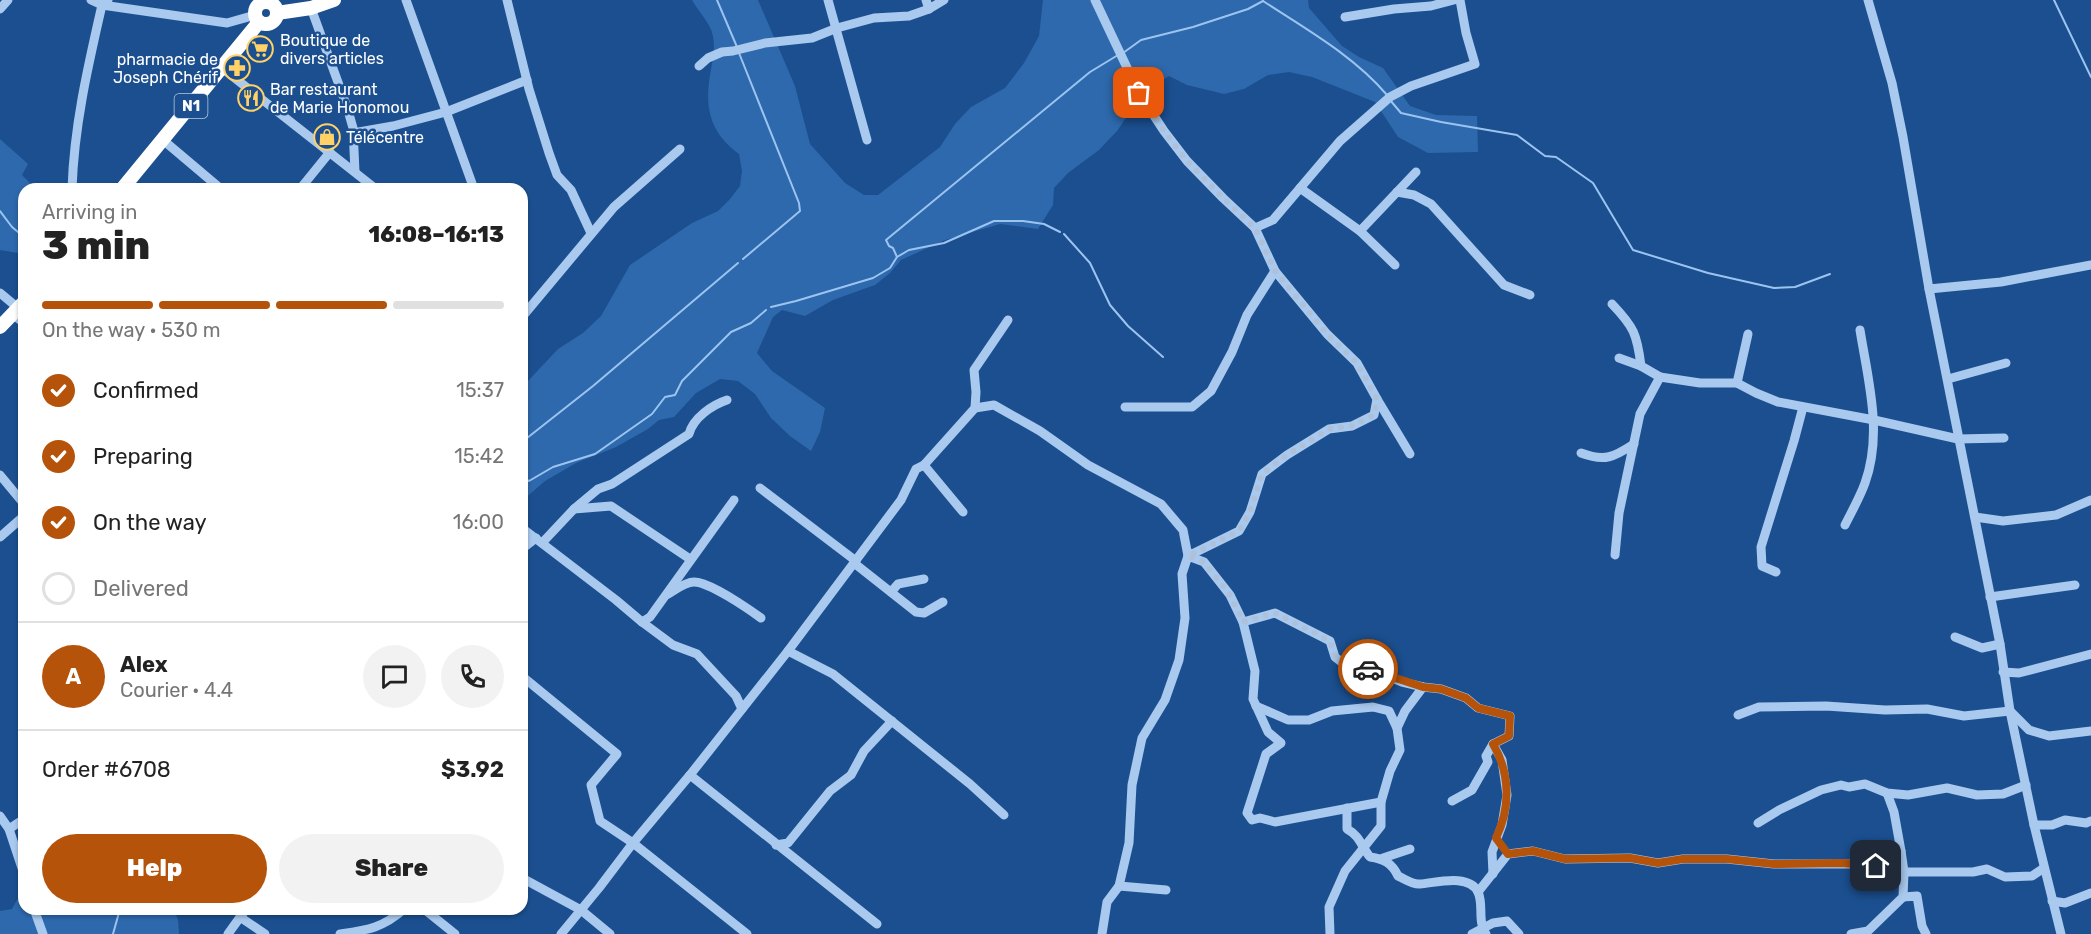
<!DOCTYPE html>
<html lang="en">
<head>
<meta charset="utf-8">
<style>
	:root { --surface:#fff; --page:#f2f2f2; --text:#222; --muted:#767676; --line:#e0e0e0; --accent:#b45309 }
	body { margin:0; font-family:Rubik,sans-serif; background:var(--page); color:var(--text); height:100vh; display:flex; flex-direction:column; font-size:22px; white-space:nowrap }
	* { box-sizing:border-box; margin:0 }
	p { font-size:20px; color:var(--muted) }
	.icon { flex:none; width:33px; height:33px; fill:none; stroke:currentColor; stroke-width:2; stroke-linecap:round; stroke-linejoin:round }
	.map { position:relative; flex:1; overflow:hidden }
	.side { position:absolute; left:18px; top:183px; width:510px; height:732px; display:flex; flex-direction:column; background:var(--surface); border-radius:18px; box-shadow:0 2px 4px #0004 }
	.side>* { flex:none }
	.pin { position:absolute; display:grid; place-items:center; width:51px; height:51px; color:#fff; margin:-26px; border-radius:12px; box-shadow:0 3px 9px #0006 }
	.courier { position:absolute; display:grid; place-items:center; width:60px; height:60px; margin:-30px; border:4px solid #b45309; border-radius:50%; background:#fff; color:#222; box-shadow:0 2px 8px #0007 }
	.headline em { font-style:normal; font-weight:800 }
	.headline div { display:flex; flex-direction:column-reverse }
	.headline { display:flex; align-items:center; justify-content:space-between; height:102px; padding:0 24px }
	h1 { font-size:39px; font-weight:800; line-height:45px }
	.bar { display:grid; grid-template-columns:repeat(4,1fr); gap:9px 6px; align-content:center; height:72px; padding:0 24px }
	.bar i { height:8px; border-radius:4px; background:var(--line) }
	.bar .selected { background:var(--accent) }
	.bar p { grid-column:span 4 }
	.line { display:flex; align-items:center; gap:15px; padding:0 24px; border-top:2px solid var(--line) }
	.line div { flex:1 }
	.round { display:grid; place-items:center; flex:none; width:63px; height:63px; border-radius:32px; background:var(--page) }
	ol { padding:0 24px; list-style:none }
	li { display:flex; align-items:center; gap:18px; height:66px }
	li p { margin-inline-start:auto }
	li .icon { padding:6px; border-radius:50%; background:var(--accent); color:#fff; stroke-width:4 }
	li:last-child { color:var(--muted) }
	li i { width:33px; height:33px; border:3px solid var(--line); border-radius:50% }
	.cta { display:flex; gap:12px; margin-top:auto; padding:12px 24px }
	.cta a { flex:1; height:69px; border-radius:36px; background:var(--accent); color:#fff; font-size:24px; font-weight:800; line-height:69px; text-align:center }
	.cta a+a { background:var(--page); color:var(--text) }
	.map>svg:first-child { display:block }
	.green { fill:#2e69ad }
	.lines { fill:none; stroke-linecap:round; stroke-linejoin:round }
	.stream { stroke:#9cc4f0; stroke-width:2 }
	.minor { stroke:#a9c9ee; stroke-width:9 }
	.highway { stroke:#fff; stroke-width:14 }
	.done { stroke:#afc1d8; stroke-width:6; stroke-dasharray:0 10.8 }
	.route { stroke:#b45309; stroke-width:8 }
	.labels { text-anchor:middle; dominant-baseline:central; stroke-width:5; stroke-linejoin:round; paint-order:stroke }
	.shield { fill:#1b4f8f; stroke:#bbcadd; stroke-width:1.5 }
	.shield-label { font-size:15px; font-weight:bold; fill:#fff }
	.poi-label { font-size:16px; fill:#fff; stroke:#1b4f8f; text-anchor:start }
</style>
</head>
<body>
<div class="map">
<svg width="2091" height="934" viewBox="0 0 2091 934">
	<rect width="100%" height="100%" fill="#1b4f8f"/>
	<g class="green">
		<path d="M692,0h66l37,86 15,58 35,39 19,12h14l62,-48 15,-23 16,-17 34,-19 19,-25 15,-27 4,-36h265l1,8 33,38 17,11 24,11 27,38 26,9 41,1 1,36 -50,1 -30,-16 -23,-35 -63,-25 -23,-5 -21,3 -24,14 -20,5 -37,-9 -18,-9 -32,21 -7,15 -13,19 -18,19 -31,23 -14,15 -1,17 -15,24 -38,-5 -55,16 -44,20 -11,13 -15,12 -42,15 -28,16 -23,-6 -9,7 -16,36 15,18 53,37 -5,24 -9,19 -21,-15 -19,-18 -16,-24 -17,-13 -18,-2 -24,14 -22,24 -15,3 -11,9 -32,18 -40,16 -31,18 -23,20v-111l5,-8 31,-33 25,-16 18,-17 29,-51 62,-42 26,-12 12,-12 10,-13 2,-15 -3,-17c-25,-18 -34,-40 -30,-72 2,-16 7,-30 4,-46 -2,-12 -15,-25 -21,-36z"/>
		<polygon points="0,139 28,164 22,175 36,189 24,189 24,254 0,250"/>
		<polygon points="24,887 24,909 174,909 178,920 179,934 0,934 0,911 12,909"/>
	</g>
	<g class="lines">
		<g class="stream">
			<polyline points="717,0 737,47"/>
			<polyline points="2054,0 2091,77"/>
			<path d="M1263,1c43,28 91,55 124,94"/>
			<polyline points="739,53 799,203 800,211 743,259"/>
			<polyline points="1123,53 1141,40 1193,27 1248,9 1263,1"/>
			<polyline points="1390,100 1401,113 1441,122 1517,135 1545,156 1556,157 1593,183 1633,250 1708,273 1774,288 1795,287 1830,274"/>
			<polyline points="0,211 12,227 24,237"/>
			<polyline points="1064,234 1090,263 1110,305 1128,326 1163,357"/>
			<polyline points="897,257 893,248 889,246 886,240 1090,72 1118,55"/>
			<polyline points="771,307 796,301 873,278 890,268 897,257 909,250 944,243 994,221 1023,221 1044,224 1060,232"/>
			<polyline points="522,442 593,386 738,263"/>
			<polyline points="522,478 529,481 553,467 595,454 652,414 665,397 675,395 682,381 731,332 751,323 766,310"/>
			<polyline points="113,934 120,909"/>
		</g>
		<g class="minor">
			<polyline points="91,0 102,5 227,23 255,15"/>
			<polyline points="406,0 474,189"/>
			<polyline points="507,0 529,89 549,153 557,175 571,190 591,233"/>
			<polyline points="828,0 867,140"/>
			<polyline points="926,0 929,9 944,0"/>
			<polyline points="1868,0 1892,83 1903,137 1929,289 2000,644 2010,711 2034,825 2061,934"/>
			<polyline points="311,8 347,107 353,128 355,172"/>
			<polyline points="0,9 8,0"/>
			<polyline points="1345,17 1394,9 1431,6 1454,0"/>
			<polyline points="699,66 708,58 722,52 733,51 765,43 812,38 837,28 874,18 909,16 929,9"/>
			<polyline points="222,68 376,189"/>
			<polyline points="353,133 393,126 446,112 527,80"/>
			<polyline points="163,140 221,189"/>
			<polyline points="1300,188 1360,231 1416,172"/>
			<path d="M72,189c2,-63 16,-123 30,-184l6,-5"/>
			<polyline points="300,189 330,152"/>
			<polyline points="1397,192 1414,195 1431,204 1504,285 1530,295"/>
			<polyline points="1255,228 1273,220 1340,141 1390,97 1411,86 1475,64 1466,33 1460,0"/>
			<polyline points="1360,231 1395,265"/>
			<polyline points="1929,289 2001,282 2091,265"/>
			<polyline points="0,293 18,308"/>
			<path d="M1612,304c22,23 25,30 29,62l19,11"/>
			<polyline points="12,314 24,323"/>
			<polyline points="522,317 614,207 680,149"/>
			<polyline points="1619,358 1641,366"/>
			<polyline points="1948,379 2006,363"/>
			<polyline points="1737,383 1748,334"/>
			<polyline points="1377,399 1410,454"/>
			<polyline points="1125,407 1192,407 1211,391 1232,352 1247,315 1275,271"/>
			<polyline points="975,408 994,405 1040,431 1088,465 1161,504 1183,530 1188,556 1239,531 1250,512 1262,474 1287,455 1329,429 1352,426 1374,415 1377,399 1357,363 1327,334 1275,271 1255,228 1223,198 1187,161 1164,131 1139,93 1095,0"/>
			<path d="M1581,453c24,9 33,4 53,-9"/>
			<polyline points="924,465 963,512"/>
			<polyline points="0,475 24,504"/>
			<polyline points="760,488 856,561"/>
			<polyline points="574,509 611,506 690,559"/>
			<polyline points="1975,517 2003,521 2056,515 2091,500"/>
			<path d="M1845,525c7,-14 15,-28 20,-42 18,-50 3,-103 -5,-153"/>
			<polyline points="522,528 616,600 642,622 673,645 697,654 736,696 742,709"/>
			<polyline points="0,537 24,516"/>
			<path d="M542,543l32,-34 24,-20 14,-5 77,-50c4,-16 23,-29 38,-34"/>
			<polyline points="522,549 536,538"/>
			<polyline points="1615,555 1619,513 1640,414 1660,377 1700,383 1737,383 1756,393 1778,402 1874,420 1958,439 2004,438"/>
			<polyline points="854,563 916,612 924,613 943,602"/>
			<polyline points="1776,572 1762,566 1761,547 1794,441 1803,407"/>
			<polyline points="891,592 898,584 924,579"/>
			<path d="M668,594c7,-4 17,-12 26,-12 15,0 53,26 67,36"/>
			<polyline points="1990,597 2075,585"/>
			<polyline points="642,622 650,617 734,500"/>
			<polyline points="1243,622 1275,613 1330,641 1335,657 1349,668 1364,667 1402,682 1423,687 1441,689 1466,698 1478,708 1510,716 1509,736 1493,744 1486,756 1488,762 1472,790 1452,801"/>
			<polyline points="1955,637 1982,648 2000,644"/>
			<polyline points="788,651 833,674 970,784 1004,815"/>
			<polyline points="2003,672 2019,673 2091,654"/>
			<polyline points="523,677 617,754 591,785 600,821 633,843 747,934"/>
			<polyline points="1256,706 1288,720 1309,720 1332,711 1373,707 1389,711 1397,728"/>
			<polyline points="1738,715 1759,707 1826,706 1885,710 1927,709 1964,716 2010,711 2029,730 2049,736 2091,731"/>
			<polyline points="690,775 877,924"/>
			<polyline points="1887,793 1894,812 1901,851 1890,864"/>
			<path d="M1347,808v21c13,7 14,17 23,28 14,2 22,6 28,19 7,3 15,9 22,8 15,-1 49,-11 58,8 6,13 -1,29 8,42"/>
			<polyline points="0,816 9,829 24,874"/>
			<polyline points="1758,823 1779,810 1821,790 1841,785 1849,787 1865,784 1887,793 1908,795 1947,788 1977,795 2003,794 2026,785"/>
			<polyline points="2034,825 2052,825 2065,820 2086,823 2091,821"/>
			<polyline points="9,829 24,819"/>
			<polyline points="776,845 788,843 830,791 851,775 864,751 892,721"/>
			<polyline points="1383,858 1410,849"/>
			<polyline points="1493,874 1492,852 1502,825 1507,795 1502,760 1493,744"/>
			<polyline points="522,878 581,910 610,934"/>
			<polyline points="1119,886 1166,890"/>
			<polyline points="1478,892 1508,854 1533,851 1565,859 1630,858 1658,863 1683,859 1727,859 1774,864 1890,864 1904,872 1973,872 1987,869 2005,877 2032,876 2044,868"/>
			<polyline points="1903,897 1917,896 1922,926 1926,934"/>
			<polyline points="2052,901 2065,903 2091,893"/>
			<polyline points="34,909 43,934"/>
			<polyline points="424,909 455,934"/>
			<polyline points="240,917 265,934"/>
			<polyline points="228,934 246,909"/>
			<path d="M340,934c27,-4 43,-6 64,-25"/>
			<polyline points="561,934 599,888 633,843 690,775 788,651 901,500 916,469 924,465 975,408 976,392 974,370 1008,320"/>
			<polyline points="1102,934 1107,902 1119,886 1129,843 1132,785 1142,738 1165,700 1179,660 1185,618 1182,574 1188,556 1204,562 1230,595 1243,622 1255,671 1253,699 1268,732 1281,743 1266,754 1247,813 1252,820 1260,818 1275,822 1381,802"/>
			<polyline points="1330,934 1329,907 1345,871 1381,826 1381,802 1390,771 1400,750 1397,728 1405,711 1423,687"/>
			<polyline points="1472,934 1493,923 1507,921 1519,934"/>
			<polyline points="1851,934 1868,931 1903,897 1904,872 1901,851"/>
		</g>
		<g class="highway">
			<circle cx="266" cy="13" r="11"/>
			<polyline points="277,13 311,8 334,0"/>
			<polyline points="122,189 259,22"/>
			<polyline points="0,327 24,302"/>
		</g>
	</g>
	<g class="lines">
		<polyline class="done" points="1139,93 1164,131 1187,161 1223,198 1255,228 1275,271 1327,334 1357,363 1377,399 1374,415 1352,426 1329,429 1287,455 1262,474 1250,512 1239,531 1188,556 1204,562 1230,595 1243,622 1275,613 1330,641 1335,657 1349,668 1364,667 1368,669"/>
		<path class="route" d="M1368,669l55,18 18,2 25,9 12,10 32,8 -1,20 -16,8c17,29 18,63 3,94l12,16 25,-3 32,8 65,-1 28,5 25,-4h44l47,5 68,-1 34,3"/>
	</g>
	<defs>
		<g id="supermarket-ring" transform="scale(1.35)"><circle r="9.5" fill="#1b4f8f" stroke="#ffd166" stroke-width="1.5"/><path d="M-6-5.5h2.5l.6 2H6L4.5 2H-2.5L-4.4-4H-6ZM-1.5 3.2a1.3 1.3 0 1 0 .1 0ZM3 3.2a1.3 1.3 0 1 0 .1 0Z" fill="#ffd166"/></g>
		<g id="pharmacy-ring" transform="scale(1.35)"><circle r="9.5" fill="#1b4f8f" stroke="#ffd166" stroke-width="1.5"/><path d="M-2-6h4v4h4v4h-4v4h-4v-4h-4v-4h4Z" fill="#ffd166"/></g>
		<g id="restaurant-ring" transform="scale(1.35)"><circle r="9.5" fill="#1b4f8f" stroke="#ffd166" stroke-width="1.5"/><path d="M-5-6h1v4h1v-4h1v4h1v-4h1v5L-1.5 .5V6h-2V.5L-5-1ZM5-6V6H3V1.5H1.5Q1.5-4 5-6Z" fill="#ffd166"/></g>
		<g id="shop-ring" transform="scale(1.35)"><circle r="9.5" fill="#1b4f8f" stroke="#ffd166" stroke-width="1.5"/><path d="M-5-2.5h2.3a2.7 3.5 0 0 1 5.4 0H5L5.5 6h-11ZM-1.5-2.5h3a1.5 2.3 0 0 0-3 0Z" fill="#ffd166"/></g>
	</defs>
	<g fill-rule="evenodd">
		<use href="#supermarket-ring" x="260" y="49"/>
		<use href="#pharmacy-ring" x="237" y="68"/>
		<use href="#restaurant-ring" x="251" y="98"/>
		<use href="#shop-ring" x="327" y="137"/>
	</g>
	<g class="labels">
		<rect class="shield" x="174.5" y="94" width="33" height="24" rx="4.5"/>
		<g class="shield-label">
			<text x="191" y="106">N1</text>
		</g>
		<g class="poi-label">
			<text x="280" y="40">Boutique de<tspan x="280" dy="18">divers articles</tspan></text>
			<text x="218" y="59" text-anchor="end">pharmacie de<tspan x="218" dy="18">Joseph Chérif</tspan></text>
			<text x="270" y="89">Bar restaurant<tspan x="270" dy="18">de Marie Honomou</tspan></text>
			<text x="346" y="137">Télécentre</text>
		</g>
	</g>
</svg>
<div class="pin" style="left:1139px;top:93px;background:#ea580c"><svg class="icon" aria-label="bag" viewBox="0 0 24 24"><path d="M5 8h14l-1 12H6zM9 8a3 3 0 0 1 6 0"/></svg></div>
<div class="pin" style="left:1876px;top:866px;background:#1f2937"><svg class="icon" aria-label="home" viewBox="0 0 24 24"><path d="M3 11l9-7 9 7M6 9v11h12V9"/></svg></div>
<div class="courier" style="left:1368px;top:669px"><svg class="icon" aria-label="car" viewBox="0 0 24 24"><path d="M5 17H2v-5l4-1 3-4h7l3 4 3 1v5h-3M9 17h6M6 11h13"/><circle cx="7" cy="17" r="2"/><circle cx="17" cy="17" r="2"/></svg></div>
<section class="side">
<div class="headline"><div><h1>3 min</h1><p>Arriving in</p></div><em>16:08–16:13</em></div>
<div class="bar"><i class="selected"></i><i class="selected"></i><i class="selected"></i><i></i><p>On the way · 530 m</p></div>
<ol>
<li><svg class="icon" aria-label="check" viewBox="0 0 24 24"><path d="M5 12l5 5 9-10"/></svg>Confirmed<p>15:37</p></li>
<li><svg class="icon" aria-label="check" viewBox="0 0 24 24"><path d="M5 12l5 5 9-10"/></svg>Preparing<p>15:42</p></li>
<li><svg class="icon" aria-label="check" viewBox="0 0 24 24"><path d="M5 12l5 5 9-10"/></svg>On the way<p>16:00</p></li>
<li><i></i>Delivered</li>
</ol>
<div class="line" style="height:108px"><b class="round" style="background:var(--accent);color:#fff">A</b><div><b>Alex</b><p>Courier · 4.4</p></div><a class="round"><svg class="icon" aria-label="chat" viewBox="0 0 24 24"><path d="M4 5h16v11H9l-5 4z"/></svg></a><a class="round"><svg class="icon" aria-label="phone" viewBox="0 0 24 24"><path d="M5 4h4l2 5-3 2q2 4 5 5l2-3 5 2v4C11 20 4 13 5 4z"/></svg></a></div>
<div class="line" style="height:78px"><div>Order #6708</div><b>$3.92</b></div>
<div class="cta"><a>Help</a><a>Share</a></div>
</section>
</div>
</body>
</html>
